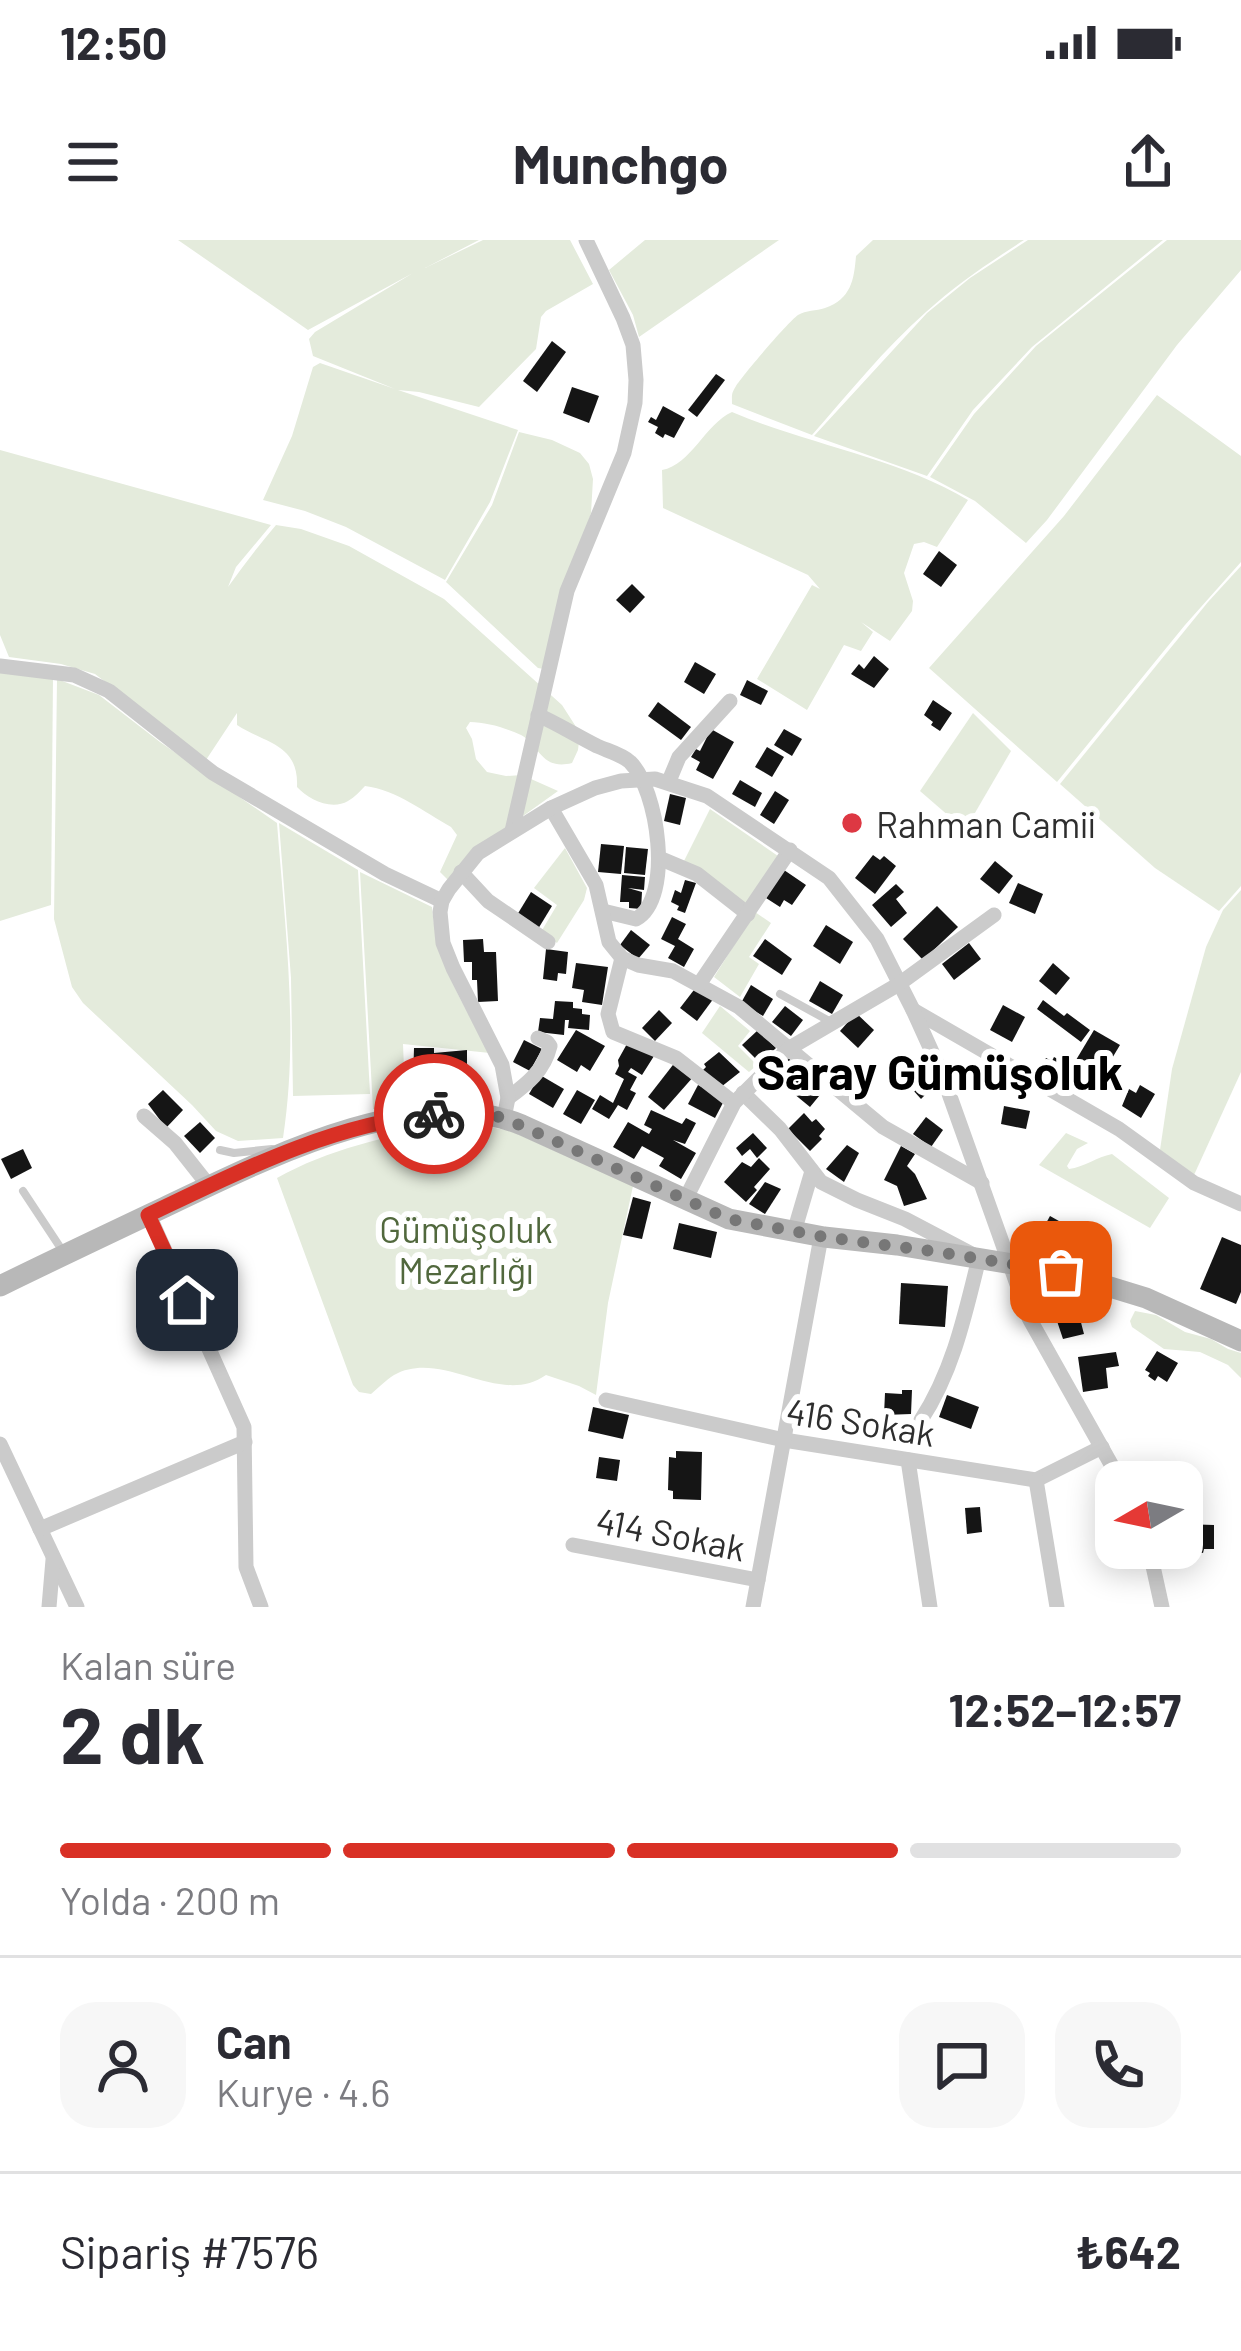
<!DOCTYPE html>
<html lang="tr">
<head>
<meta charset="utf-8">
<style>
	:root { --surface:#fff; --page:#f7f7f7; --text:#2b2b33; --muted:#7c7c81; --line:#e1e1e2; --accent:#d93025 }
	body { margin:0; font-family:Barlow,sans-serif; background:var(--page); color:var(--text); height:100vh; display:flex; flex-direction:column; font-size:45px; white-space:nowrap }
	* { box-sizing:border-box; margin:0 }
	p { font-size:39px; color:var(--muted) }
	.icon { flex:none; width:66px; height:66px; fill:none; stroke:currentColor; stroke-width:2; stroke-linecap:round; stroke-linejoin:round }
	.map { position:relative; height:1367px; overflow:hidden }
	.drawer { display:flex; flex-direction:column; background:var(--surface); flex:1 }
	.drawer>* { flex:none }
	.needle { width:78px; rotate:261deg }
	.tools { position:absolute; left:1095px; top:1221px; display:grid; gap:24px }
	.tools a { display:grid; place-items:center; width:108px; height:108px; border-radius:24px; background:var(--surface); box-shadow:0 6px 30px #0003; font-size:60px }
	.pin { position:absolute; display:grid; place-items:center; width:102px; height:102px; color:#fff; margin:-51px; border-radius:24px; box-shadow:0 6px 18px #0006 }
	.courier { position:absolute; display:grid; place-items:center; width:120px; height:120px; margin:-60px; border:9px solid #d93025; border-radius:50%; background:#fff; color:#222; box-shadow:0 3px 15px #0007 }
	.head em { font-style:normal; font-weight:700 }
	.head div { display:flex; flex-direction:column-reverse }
	.head { display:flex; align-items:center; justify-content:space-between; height:204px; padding:0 60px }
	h1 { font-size:78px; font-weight:700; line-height:90px }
	.bar { display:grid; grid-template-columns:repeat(4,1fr); gap:18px 12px; align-content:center; height:144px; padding:0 60px }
	.bar i { height:15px; border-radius:9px; background:var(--line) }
	.bar .on { background:var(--accent) }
	.bar p { grid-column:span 4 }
	.line { display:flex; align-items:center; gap:30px; padding:0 60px; border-top:3px solid var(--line) }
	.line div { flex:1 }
	.round { display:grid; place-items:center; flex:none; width:126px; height:126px; border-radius:36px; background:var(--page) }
	.status { display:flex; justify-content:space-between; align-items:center; height:84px; padding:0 60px; background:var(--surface); direction:ltr }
	.status svg { height:33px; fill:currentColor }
	header { display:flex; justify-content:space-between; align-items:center; height:156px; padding:0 60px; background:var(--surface); font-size:54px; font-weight:700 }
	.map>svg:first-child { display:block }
	.green { fill:#e4ebdc }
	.building { fill:#151515 }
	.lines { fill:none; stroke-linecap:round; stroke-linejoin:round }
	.lane { stroke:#cbcbcb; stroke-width:8 }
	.street { stroke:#cbcbcb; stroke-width:15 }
	.secondary { stroke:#b8b8b8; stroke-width:21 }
	.done { stroke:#777; stroke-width:12; stroke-dasharray:0 21.6 }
	.route { stroke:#d93025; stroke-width:15 }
	.poi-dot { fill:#dd3843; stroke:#fff; stroke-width:4.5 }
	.labels { text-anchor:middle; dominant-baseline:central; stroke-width:12; stroke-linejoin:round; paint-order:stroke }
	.poi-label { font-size:36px; fill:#2e2e2e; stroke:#fff; text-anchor:start }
	.park-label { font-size:36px; fill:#51683d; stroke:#fff }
	.street-label { font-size:36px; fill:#2e2e2e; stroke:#fff }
	.district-label { font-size:48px; font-weight:bold; fill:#000; stroke:#fff }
</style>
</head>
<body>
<div class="status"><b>12:50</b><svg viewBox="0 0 49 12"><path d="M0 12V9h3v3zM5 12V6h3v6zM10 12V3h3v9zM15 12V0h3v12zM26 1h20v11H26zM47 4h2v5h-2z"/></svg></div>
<header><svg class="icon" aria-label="menu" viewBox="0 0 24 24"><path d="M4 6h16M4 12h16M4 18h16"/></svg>Munchgo<svg class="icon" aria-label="share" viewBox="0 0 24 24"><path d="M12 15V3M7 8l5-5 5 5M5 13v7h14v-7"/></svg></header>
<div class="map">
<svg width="1241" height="1367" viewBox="0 0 1241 1367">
	<rect width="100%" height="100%" fill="#fff"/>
	<g class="green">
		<polygon points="178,0 479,0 425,28 483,0 570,0 593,44 546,71 541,77 536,109 479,167 419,152 398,150 518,190 490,262 445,340 346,287 305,271 263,260 292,196 313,127 320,123 395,149 313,116 309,99 315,92 413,33 308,90"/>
		<polygon points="645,0 779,0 639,97 633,75 609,30"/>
		<path d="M873,0h151c-34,22 -67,44 -98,72 -42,37 -77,81 -114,123l-80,-31c0,-9 -1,-10 4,-18 6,-10 53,-65 62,-71 8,-5 18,-4 27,-7 26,-9 29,-28 31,-52z"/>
		<polygon points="1028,0 1163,0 1032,107 973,170 927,236 814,196 927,73 970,38"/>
		<polygon points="1167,0 1241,0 1241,30 1177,105 1047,280 1026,303 975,261 930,237 974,174 1036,106"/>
		<polygon points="1157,155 1241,216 1241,322 1185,385 1057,542 929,428 1064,276"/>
		<path d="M732,172c77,33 164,45 236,88l-31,47 -13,-5 -10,2 -10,29 9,28 -1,10 -22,30 -29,-19 12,10 -12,19 -17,-6 -37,65 -50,-31 55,-94 8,4 -12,-14 -145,-67 -1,-38c29,-5 43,-46 70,-58z"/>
		<polygon points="519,192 552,200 580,213 589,224 593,239 591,273 544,429 538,428 446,342 492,265"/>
		<path d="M0,210l271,75 -35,42 -8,20c15,-21 31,-42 48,-62l25,4 48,17 95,53 118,106 18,28 -2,17 -6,13c-31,8 -33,-19 -51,-28 -15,-7 -35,-13 -51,-13l-4,6 6,11 4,20 11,13 19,4 16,-1 36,16 -42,30 -68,59 -8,-8 17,-37 -6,-8c-27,-15 -54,-37 -86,-41 -5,5 -10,11 -17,15 -17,10 -40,-2 -51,-14 2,-43 -31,-43 -60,-62v-12l-31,47 -111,-86 -34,-10 -52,-7 -9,-22z"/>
		<polygon points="1241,326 1241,646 1219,671 1155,628 1060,544 1208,362"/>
		<polygon points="0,433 53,436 51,665 0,681"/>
		<path d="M57,439l42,16 61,47 117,81c8,104 22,212 6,315l-45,3 -22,-10 -24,-26 -109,-102 -11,-16 -18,-68z"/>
		<polygon points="973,473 1011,511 965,590 920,551"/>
		<polygon points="710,569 778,616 746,664 684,621"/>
		<polygon points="279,583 358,630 370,854 293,856 291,738"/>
		<polygon points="565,608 587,648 584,660 557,703 541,692 557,665 534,648"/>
		<path d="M360,632l72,35c4,54 32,99 58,146l-87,-9 1,25 -24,40h-7z"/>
		<polygon points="1241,650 1241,832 1194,935 1160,910 1172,829 1206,707 1223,670"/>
		<polygon points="755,672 771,683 749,717 759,724 740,757 714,737"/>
		<polygon points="720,766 750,791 738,806 757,825 749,832 702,793"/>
		<path d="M443,885h36l32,6 122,55 -25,117 -12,92 -17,-9 -33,-11c-47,33 -103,-27 -152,0 -8,5 -16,13 -23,19l-12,-2 -6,-7 -76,-207c52,-29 108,-41 166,-53z"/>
		<path d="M1066,893l22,10 -11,6 -10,17 2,3c15,-2 28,-12 43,-15l57,44 -19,30 -111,-63z"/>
		<polygon points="1135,1071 1156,1075 1185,1092 1211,1099 1228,1109 1241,1113 1241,1138 1228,1125 1200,1112 1164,1109 1132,1087 1130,1081"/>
	</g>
	<g class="building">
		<polygon points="552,101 566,112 537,152 523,141"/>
		<polygon points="716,134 725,140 697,177 688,170"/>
		<polygon points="572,147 599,156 589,183 563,173"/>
		<polygon points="663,166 685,178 674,198 665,194 663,198 655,193 658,187 648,182 651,177 656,180"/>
		<polygon points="939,311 957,325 941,347 923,334"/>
		<polygon points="632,344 645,357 630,373 616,360"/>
		<polygon points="874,416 889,429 874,448 851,434 859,424 864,429"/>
		<polygon points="695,422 716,434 704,454 684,442"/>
		<polygon points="747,440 768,451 761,465 740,455"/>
		<polygon points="933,460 952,473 940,491 931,485 933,482 924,475"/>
		<polygon points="658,462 691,487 681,500 648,476"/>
		<polygon points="711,489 734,502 713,539 696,530 700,522 691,517 696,509 700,511"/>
		<polygon points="784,489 802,499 792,516 774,505"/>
		<polygon points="767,507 784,517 772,537 755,527"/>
		<polygon points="740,540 762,553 755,567 732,554"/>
		<polygon points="775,551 789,560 774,584 760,575"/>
		<polygon points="670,554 686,558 680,585 664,581"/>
		<polygon points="601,604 624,606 621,634 598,632"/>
		<polygon points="626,607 648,609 645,635 624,633"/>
		<polygon points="873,615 880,620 884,616 896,626 875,654 855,638"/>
		<polygon points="995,621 1013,636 999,654 980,639"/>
		<polygon points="784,630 806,645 792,665 784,660 780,667 766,658"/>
		<polygon points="622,635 645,637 644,650 628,648 642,652 641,669 629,668 629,662 620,662"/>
		<polygon points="685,640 696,643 685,673 677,670 679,666 671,662 675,650 681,653"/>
		<polygon points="1018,643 1043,654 1035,674 1009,663"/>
		<polygon points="896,644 904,652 896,659 907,673 891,687 872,665"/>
		<polygon points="531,652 552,666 538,689 517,675"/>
		<polygon points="937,666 958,687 923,720 903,699"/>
		<polygon points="672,677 686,684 678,699 694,709 684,727 668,718 675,706 661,699"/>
		<polygon points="826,685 853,702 840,724 813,706"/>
		<polygon points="631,690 650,705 638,719 620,705"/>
		<polygon points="483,699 484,712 496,712 498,761 478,762 477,740 472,740 472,722 464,722 463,700"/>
		<polygon points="765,699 792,719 782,735 753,716"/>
		<polygon points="969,703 981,719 954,740 942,724"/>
		<polygon points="546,709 568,712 566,734 558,733 557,741 543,739"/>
		<polygon points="576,723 608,727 602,765 582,762 584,750 572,748"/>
		<polygon points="1053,723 1070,738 1056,755 1039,741"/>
		<polygon points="820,741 843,755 832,774 809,761"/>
		<polygon points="751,745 773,759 763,776 741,763"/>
		<polygon points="697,746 714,758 697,781 680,768"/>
		<polygon points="1043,760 1064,776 1067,773 1090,790 1081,802 1037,769"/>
		<polygon points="555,761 573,762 573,768 582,769 582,774 590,775 589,790 568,788 569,780 565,780 564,795 538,792 540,778 553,779"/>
		<polygon points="1003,765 1025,777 1012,802 990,790"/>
		<polygon points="785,766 803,780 791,796 772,782"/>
		<polygon points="659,770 672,783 655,801 642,788"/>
		<polygon points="856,773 874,790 858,808 840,791"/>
		<polygon points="576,790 605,806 590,831 581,825 577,832 557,820"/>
		<polygon points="758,790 776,808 760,823 742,805"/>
		<polygon points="1094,790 1120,805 1096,845 1070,830"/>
		<polygon points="524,800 542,809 530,831 513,822"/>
		<polygon points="628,802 654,816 642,835 631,828 628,832 637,837 630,850 636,853 627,870 618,865 609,879 592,869 600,855 613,863 624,839 615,834 619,826 618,820"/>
		<polygon points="414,808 434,808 434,813 467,810 467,842 453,841 453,837 432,836 432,841 413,841"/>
		<polygon points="719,812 740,832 721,847 701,832 706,827 704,824"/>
		<polygon points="787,817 804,832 797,840 803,846 810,838 824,850 810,867 771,835"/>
		<polygon points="1054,817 1069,825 1058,846 1037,835 1046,818 1052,821"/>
		<polygon points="676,821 694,836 664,870 648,857"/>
		<polygon points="919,824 937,843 921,859 903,839"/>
		<polygon points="540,835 564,849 553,868 529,854"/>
		<polygon points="698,845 725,859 715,878 688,864"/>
		<polygon points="1140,845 1155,854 1141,878 1122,866 1129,849 1136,853"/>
		<polygon points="163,850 183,870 166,888 148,864"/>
		<polygon points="577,850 595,860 581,884 563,874"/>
		<polygon points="1004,866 1030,871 1026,889 1001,884"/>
		<polygon points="651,870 682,884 686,878 696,883 685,904 673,900 696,913 681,939 659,926 664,918 642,906 634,919 613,907 628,882 649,894 652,889 644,885"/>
		<polygon points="804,873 812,882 816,879 825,889 819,896 822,899 810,911 788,889"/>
		<polygon points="926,877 943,890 931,907 913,894"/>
		<polygon points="200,882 215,898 200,913 184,896"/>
		<polygon points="753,893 767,908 757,918 750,909 742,916 736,908"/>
		<polygon points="847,905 859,913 844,942 826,929"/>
		<polygon points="901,906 915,914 907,926 915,934 927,959 904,966 897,946 884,940"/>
		<polygon points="23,909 32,928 11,939 1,919"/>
		<polygon points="759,918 770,929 754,947 757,950 746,962 724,942 742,922 751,927"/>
		<polygon points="765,942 781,949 765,974 749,964"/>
		<polygon points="633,957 651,962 642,999 623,995"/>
		<polygon points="1050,976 1091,999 1080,1019 1039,996"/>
		<polygon points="679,983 717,992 711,1018 673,1009"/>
		<polygon points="1222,997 1241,1005 1241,1052 1236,1064 1200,1049"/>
		<polygon points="901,1043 948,1046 945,1087 899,1084"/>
		<polygon points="1067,1053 1071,1073 1078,1071 1084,1094 1063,1099 1049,1057"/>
		<polygon points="1157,1111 1178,1123 1167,1142 1158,1136 1155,1141 1148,1136 1150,1133 1145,1130"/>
		<polygon points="1116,1112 1119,1126 1106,1128 1108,1148 1083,1152 1078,1117"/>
		<polygon points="902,1150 912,1150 911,1174 884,1175 885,1153 902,1154"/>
		<polygon points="947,1155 979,1167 971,1189 939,1177"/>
		<polygon points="593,1167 629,1175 623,1199 588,1191"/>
		<polygon points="676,1211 702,1212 701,1260 673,1259 673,1251 668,1250 669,1217 676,1218"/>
		<polygon points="599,1217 620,1220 617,1241 596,1238"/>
		<polygon points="980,1267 982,1292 967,1294 965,1268"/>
		<polygon points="1183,1284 1214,1285 1214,1309 1204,1309 1203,1313 1182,1309"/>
	</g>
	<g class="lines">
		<g class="lane">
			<polyline points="780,754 831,782"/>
			<polyline points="220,910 234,913 272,909"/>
			<polyline points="23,951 62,1010"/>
		</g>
		<g class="street">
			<polyline points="0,426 74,435 109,451 213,533 385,634 442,661"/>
			<path d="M538,475c20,9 39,21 59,31 11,5 24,8 33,16 28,27 44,136 6,157l-33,-8"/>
			<polyline points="669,541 679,517 730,461"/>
			<polyline points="551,568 596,645 609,702 622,718 638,725 673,731 739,767 883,887 982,943"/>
			<polyline points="512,591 567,351 624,213 635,163 636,140 633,105 623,78 586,0"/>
			<polyline points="659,618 697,634 748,674"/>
			<polyline points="461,632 488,661 548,702"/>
			<polyline points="622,718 608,774 613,792 676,818 734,863"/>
			<polyline points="700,743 790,610"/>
			<polyline points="913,770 1119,889 1194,943 1241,964"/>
			<path d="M743,853l37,36 41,53 36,18 48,19 74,39c-14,57 -26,113 -58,162"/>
			<path d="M508,858c19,-14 36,-27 42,-52l-3,-4 -9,-4"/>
			<polyline points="144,876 175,903 209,946"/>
			<polyline points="504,878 508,858 502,825 453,728 443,703 440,672 442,661 449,649 478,613 551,568 595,548 621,541 655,539 707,556 829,638 877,699 913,770 942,834 1029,1078 1121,1242"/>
			<polyline points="685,960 734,863 788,809 899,744 994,675"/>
			<polyline points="149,975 244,1187 246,1327 261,1367"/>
			<polyline points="794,992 812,931"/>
			<polyline points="606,1160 784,1200 1036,1240 1102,1207"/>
			<polyline points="0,1204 77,1367"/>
			<polyline points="908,1220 930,1367"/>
			<polyline points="1036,1240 1057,1367"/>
			<polyline points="40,1289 245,1202"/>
			<polyline points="573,1305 758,1340"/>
			<polyline points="1149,1308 1162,1367"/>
			<polyline points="49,1367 53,1320"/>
			<polyline points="753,1367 821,997"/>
		</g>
		<path class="secondary" d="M0,1046c55,-27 110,-53 165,-79 97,-46 250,-126 357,-82l207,94 95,18 73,8 164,27 85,26 95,43"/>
	</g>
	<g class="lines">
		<polyline class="done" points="434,874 477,872 504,878 729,979 824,997 938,1012 1061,1032"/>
		<path class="route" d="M187,1060l-39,-85c92,-44 183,-91 286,-101"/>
	</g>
	<circle class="poi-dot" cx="852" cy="583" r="12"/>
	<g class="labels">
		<g class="poi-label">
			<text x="876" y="583">Rahman Camii</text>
		</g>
		<g class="park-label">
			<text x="466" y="988">Gümüşoluk<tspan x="466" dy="41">Mezarlığı</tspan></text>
		</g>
		<g class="street-label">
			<text transform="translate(861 1181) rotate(9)">416 Sokak</text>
			<text transform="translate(671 1293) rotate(11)">414 Sokak</text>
		</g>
		<g class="district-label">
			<text x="940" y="831">Saray Gümüşoluk</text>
		</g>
	</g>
</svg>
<div class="tools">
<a><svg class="needle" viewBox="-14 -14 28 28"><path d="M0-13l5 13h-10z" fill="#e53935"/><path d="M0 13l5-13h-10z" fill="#7c7c81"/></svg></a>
</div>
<div class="pin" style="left:1061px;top:1032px;background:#ea580c"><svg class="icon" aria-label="bag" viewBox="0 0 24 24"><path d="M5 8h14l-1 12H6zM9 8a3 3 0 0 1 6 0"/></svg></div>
<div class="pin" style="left:187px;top:1060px;background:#1f2937"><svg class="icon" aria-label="home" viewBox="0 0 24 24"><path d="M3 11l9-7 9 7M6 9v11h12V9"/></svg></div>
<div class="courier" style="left:434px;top:874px"><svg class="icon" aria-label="bike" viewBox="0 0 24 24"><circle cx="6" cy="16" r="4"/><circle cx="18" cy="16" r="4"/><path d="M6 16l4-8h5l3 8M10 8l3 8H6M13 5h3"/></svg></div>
</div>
<section class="drawer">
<div class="head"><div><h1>2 dk</h1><p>Kalan süre</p></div><em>12:52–12:57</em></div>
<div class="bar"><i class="on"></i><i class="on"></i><i class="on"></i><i></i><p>Yolda · 200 m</p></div>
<div class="line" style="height:216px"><a class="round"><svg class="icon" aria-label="person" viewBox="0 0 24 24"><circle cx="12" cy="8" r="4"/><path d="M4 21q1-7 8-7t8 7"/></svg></a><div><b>Can</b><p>Kurye · 4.6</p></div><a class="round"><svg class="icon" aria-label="chat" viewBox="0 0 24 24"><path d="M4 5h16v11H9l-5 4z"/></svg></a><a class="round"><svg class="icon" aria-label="phone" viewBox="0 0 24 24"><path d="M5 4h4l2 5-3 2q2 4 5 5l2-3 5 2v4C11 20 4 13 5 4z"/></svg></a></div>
<div class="line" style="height:156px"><div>Sipariş #7576</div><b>₺642</b></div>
</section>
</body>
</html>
